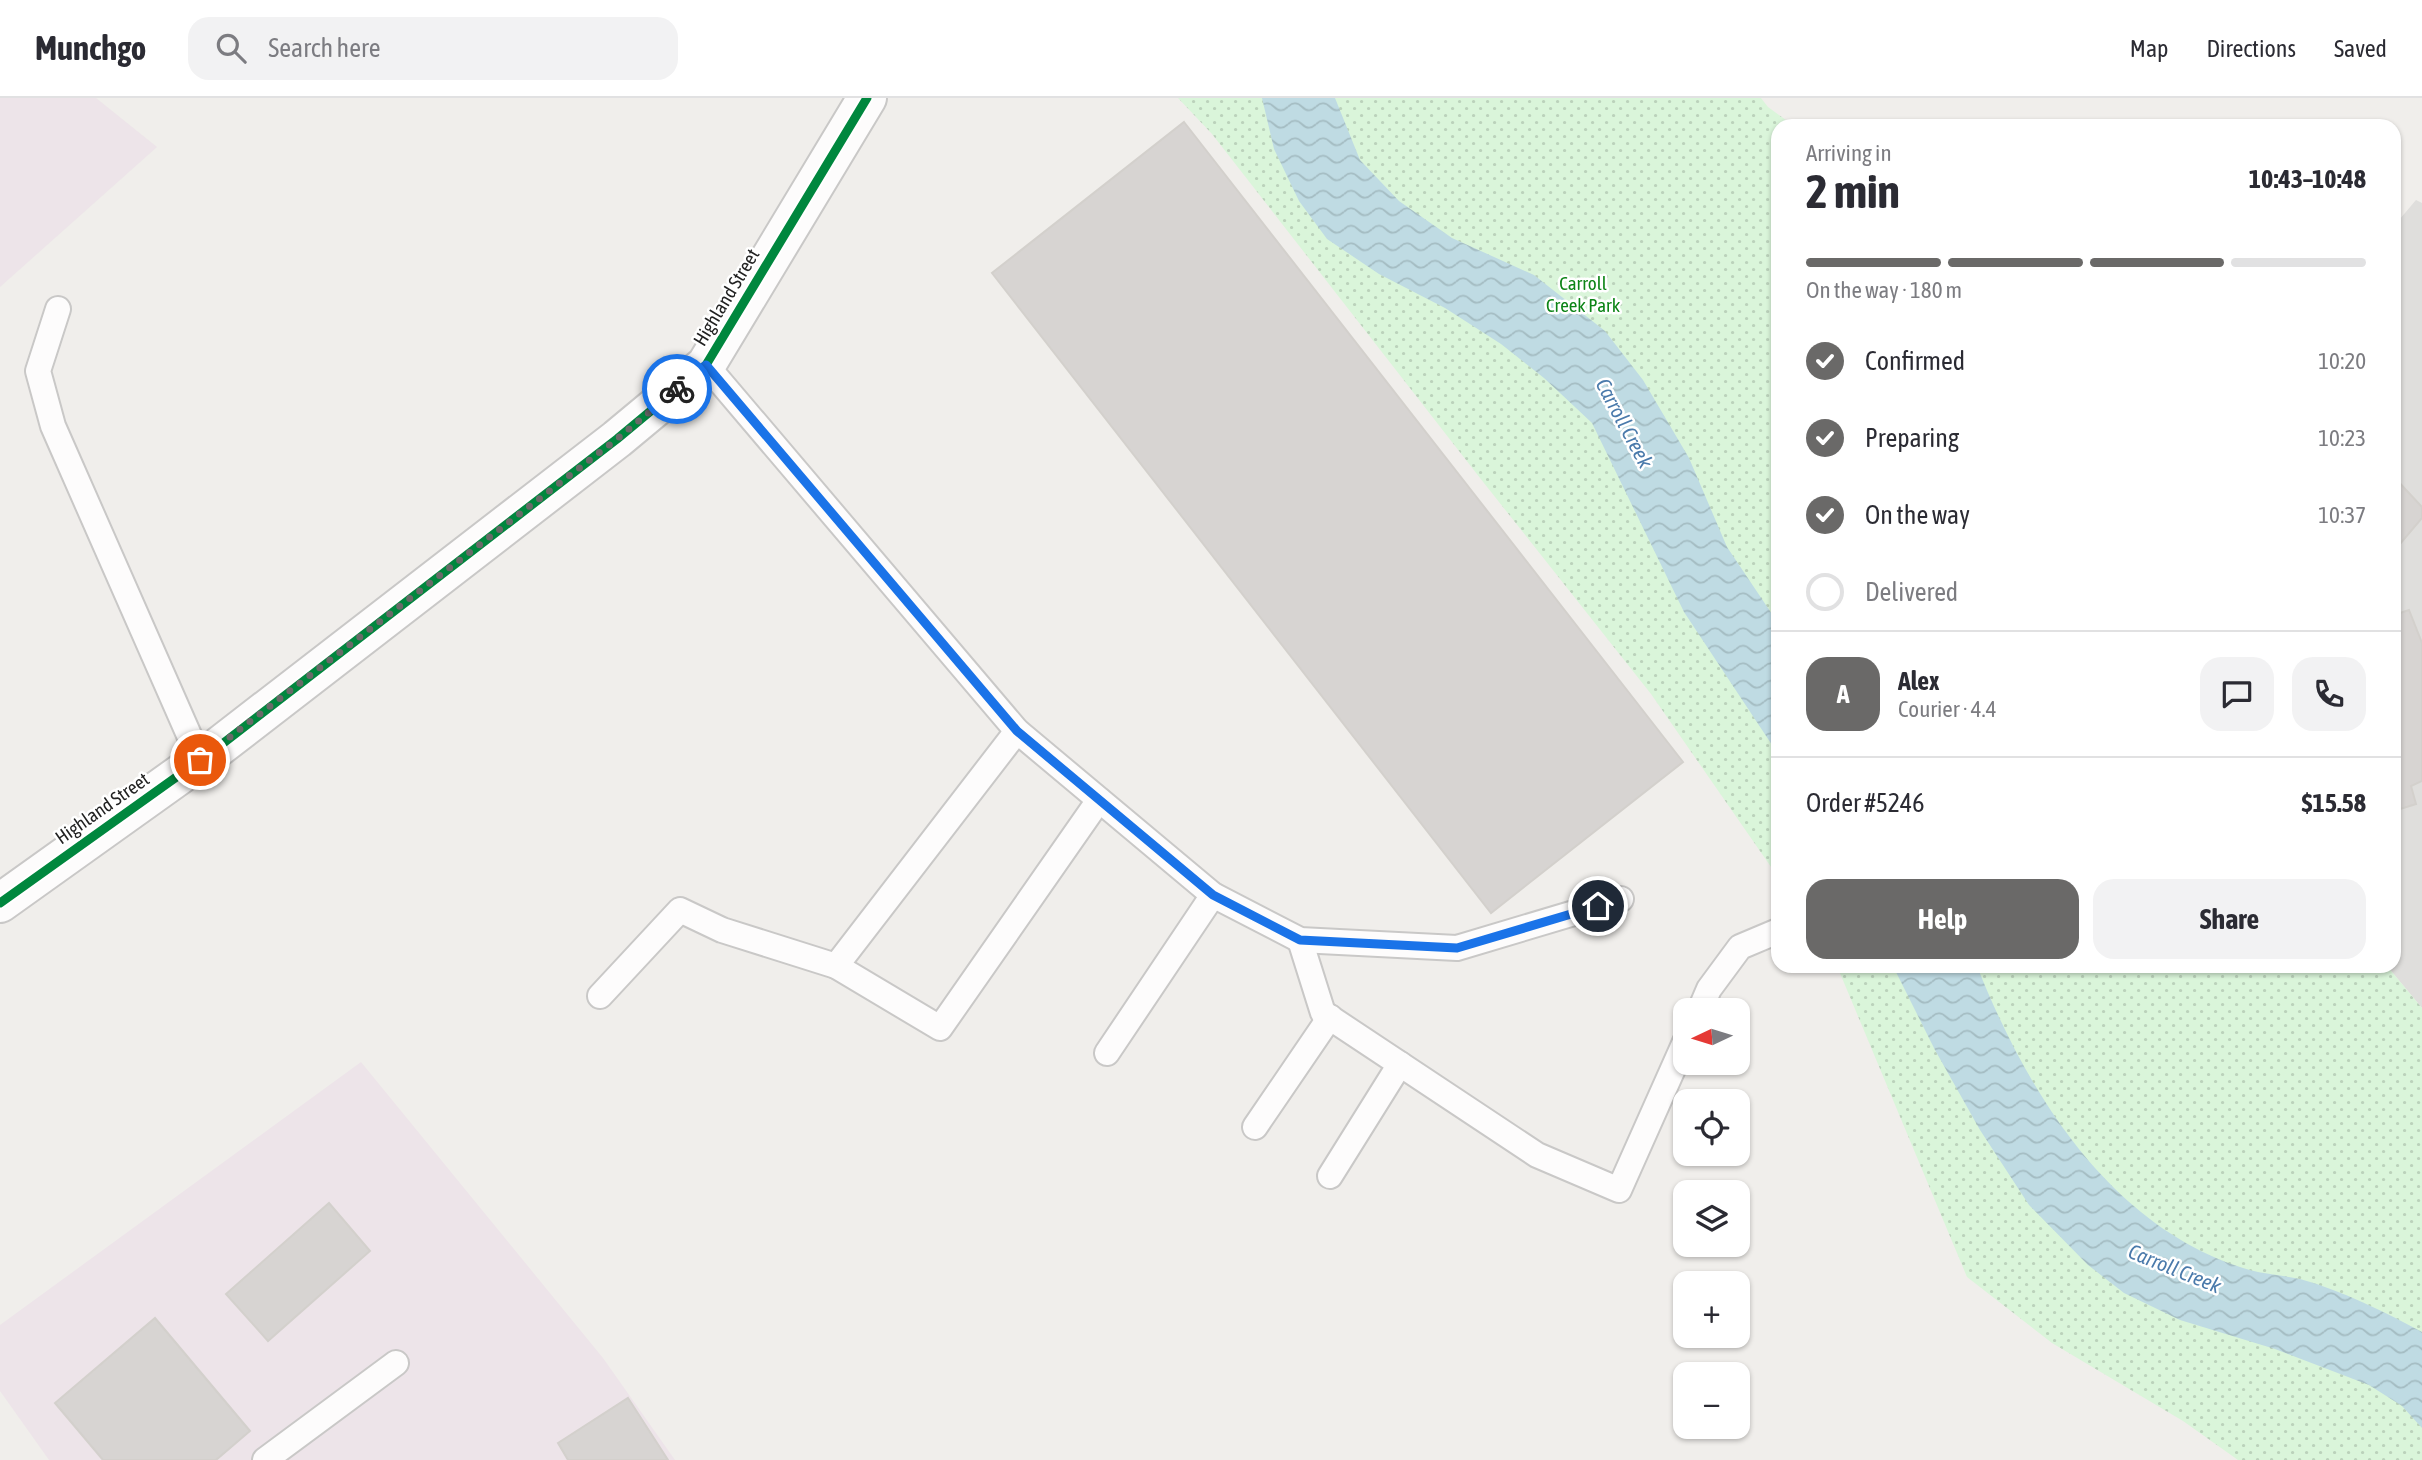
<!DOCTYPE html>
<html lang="en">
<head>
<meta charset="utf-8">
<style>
	:root { --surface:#fff; --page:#f2f2f3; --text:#2b2b33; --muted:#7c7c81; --line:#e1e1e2; --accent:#6a6968 }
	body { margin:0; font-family:"Asap Condensed",sans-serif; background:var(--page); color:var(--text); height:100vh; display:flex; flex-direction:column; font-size:26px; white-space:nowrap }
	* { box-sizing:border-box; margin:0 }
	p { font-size:23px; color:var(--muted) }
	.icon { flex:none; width:38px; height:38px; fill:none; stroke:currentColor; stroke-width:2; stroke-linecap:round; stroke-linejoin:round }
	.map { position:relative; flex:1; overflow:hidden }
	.details { position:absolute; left:1771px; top:21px; width:630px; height:854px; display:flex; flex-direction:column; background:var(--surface); border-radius:21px; box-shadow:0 2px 5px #0004 }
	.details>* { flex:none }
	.needle { width:46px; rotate:266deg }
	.controls { position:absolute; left:1673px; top:900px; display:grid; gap:14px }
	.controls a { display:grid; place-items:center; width:77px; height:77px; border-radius:14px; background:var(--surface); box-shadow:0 2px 5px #0004; font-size:35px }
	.pin { position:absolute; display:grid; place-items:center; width:60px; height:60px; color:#fff; margin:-30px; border:4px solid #fff; border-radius:50%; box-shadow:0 2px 7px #0007 }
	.courier { position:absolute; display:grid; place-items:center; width:70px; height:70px; margin:-35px; border:5px solid #1a73e8; border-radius:50%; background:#fff; color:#222; box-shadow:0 2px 9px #0007 }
	.headline em { font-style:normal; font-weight:700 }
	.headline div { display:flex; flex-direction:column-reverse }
	.headline { display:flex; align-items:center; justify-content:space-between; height:119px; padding:0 35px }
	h1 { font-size:46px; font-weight:700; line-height:52px }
	.bar { display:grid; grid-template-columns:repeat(4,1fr); gap:10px 7px; align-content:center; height:84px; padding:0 35px }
	.bar i { height:9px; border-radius:5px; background:var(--line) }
	.bar .current { background:var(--accent) }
	.bar p { grid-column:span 4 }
	.line { display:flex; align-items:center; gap:18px; padding:0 35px; border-top:2px solid var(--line) }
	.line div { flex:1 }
	.round { display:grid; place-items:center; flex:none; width:74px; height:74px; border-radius:21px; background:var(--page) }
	ol { padding:0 35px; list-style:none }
	li { display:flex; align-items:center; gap:21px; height:77px }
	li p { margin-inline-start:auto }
	li .icon { padding:7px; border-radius:50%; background:var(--accent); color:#fff; stroke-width:4 }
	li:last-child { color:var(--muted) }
	li i { width:38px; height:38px; border:4px solid var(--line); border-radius:50% }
	.primary-button { display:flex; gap:14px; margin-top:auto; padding:14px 35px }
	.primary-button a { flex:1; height:80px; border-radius:21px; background:var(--accent); color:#fff; font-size:28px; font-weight:700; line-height:80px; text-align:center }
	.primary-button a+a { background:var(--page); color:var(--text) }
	header { display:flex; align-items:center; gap:42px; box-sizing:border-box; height:98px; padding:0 35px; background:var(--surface); border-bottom:2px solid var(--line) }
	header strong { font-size:33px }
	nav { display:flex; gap:38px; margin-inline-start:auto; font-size:24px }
	.search { width:490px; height:63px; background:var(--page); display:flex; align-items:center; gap:18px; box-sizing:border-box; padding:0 24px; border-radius:21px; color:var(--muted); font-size:26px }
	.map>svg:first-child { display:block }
	.residential { fill:#dfdedc }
	.industrial { fill:#ede4e9 }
	.park { fill:url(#park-dots) }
	.water { fill:url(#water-waves) }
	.building { fill:#d7d4d2; stroke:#d3d0cc; stroke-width:2 }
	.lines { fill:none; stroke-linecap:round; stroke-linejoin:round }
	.lane-casing { stroke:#c9c8c7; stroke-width:28 }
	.street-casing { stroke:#c9c8c7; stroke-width:42 }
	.lane { stroke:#fdfcfc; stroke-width:24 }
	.street { stroke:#fdfcfc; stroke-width:38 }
	.cycleway-casing { stroke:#fff; stroke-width:13 }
	.cycleway { stroke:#00873e; stroke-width:9 }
	.done { stroke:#6a6968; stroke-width:7; stroke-dasharray:0 12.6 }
	.route { stroke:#1a73e8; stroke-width:9 }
	.labels { text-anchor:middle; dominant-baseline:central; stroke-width:5; stroke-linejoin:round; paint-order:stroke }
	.park-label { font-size:19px; fill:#0c8416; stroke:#fff }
	.street-label { font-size:19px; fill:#222; stroke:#fff }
	.water-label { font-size:21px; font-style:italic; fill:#4a7aab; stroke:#fff }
</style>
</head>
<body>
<header>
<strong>Munchgo</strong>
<div class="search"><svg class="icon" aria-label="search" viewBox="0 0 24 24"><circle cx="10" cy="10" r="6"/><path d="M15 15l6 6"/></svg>Search here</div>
<nav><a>Map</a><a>Directions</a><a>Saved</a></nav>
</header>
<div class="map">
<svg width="2422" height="1362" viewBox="0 0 2422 1362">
	<defs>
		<pattern id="park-dots" width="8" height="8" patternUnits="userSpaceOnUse" patternTransform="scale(1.75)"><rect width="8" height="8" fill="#daf5da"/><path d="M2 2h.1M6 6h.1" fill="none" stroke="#bbd2bb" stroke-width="1.8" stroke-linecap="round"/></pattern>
		<pattern id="water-waves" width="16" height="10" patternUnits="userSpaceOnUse" patternTransform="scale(1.75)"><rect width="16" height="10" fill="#bfdbe3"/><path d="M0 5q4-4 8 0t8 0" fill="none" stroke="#a4bcc2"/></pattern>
	</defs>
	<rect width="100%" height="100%" fill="#f0eeeb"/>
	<polygon class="residential" points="2416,102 2422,105 2422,910 2387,868 2394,868 2394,128"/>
	<g class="industrial">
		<polygon points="0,0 96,0 157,49 0,189"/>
		<polygon points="361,964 603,1260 675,1362 49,1362 0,1293 0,1227"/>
	</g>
	<g class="park">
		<polygon points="1178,0 1761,0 1768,9 1794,28 1778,28 1778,779 1651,596 1480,380 1212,36"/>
		<polygon points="1837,868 2387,868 2422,910 2422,1362 2238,1362 2183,1323 2052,1245 1967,1179"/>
	</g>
	<g class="water">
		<polygon points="1262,0 1335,0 1360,62 1399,103 1452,140 1534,177 1605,233 1643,282 1689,360 1727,449 1778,525 1778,656 1684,514 1592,325 1544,280 1501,246 1445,210 1379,176 1327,141 1299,103 1274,51"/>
		<path d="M1893,868h84c49,124 131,259 266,302 18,6 38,7 57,11 43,12 83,32 122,53v96l-20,-22 -33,-21 -94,-36 -95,-29 -56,-27 -36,-28 -59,-60 -49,-75 -45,-80z"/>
	</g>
	<g class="building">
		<polygon points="1184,24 1683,664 1491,815 992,175"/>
		<polygon points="2394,379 2422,409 2422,420 2394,453"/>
		<polygon points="2409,512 2422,545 2422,683 2411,688 2416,706 2394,713 2394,517"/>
		<polygon points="329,1105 370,1153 268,1243 226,1196"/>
		<polygon points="155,1220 250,1333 216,1362 103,1362 55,1305"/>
		<polygon points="628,1300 668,1362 568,1362 558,1345"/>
	</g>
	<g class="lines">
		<g class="lane-casing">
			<g id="lane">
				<polyline points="58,211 38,273 53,328 200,662"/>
				<polyline points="706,267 1017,633 1213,797 1300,842 1457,850 1621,801"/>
				<polyline points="1300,842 1323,915 1537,1057 1619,1092 1685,944"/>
				<polyline points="836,868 940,930 1099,702"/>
				<polyline points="600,898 680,812 722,832 836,868 1017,633"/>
				<polyline points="1700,912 1709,891 1740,849 1778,833"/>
				<polyline points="1107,955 1213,797"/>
				<polyline points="1255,1029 1330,919"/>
				<polyline points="1330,1078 1400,966"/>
				<polyline points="265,1362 396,1265"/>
			</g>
		</g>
		<g class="street-casing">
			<polyline id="street" points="0,805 217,650 617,341 706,267 867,0"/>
		</g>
		<use href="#lane" class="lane"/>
		<use href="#street" class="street"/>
		<g class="cycleway-casing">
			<polyline id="cycleway" points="0,805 217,650 617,341 706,267 867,0"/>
		</g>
		<use href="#cycleway" class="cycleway"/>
	</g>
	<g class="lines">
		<polyline class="done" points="200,662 617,341 677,291"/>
		<polyline class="route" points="677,291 706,267 1017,633 1213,797 1300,842 1457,850 1598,808"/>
	</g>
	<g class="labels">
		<g class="park-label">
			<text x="1583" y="185">Carroll<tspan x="1583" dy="22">Creek Park</tspan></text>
		</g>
		<g class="street-label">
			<text transform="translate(726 199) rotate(-59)">Highland Street</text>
			<text transform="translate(102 710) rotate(-35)">Highland Street</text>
		</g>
		<g class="water-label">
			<text transform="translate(1625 325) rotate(62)">Carroll Creek</text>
			<text transform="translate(2175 1170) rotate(22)">Carroll Creek</text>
		</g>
	</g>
</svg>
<div class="controls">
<a><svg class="needle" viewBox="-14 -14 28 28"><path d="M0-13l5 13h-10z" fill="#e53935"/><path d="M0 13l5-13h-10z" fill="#7c7c81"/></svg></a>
<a><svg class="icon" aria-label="locate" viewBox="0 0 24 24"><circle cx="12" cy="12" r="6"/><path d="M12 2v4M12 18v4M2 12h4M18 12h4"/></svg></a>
<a><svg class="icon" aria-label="layers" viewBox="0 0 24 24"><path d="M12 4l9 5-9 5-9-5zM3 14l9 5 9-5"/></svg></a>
<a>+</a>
<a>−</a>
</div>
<div class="pin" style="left:200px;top:662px;background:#ea580c"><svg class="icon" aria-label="bag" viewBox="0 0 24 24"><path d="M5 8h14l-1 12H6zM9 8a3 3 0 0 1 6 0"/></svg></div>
<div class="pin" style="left:1598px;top:808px;background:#1f2937"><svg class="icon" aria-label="home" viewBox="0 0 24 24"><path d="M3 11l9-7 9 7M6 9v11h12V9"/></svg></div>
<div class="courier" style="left:677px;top:291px"><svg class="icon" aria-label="bike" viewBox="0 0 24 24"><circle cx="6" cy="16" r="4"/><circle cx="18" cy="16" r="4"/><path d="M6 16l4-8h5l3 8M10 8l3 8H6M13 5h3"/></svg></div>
<section class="details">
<div class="headline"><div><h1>2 min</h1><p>Arriving in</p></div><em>10:43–10:48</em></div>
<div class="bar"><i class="current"></i><i class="current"></i><i class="current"></i><i></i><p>On the way · 180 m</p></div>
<ol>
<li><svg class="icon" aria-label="check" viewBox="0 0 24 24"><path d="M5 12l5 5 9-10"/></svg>Confirmed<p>10:20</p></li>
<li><svg class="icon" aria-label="check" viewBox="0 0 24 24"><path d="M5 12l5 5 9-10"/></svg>Preparing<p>10:23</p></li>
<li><svg class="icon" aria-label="check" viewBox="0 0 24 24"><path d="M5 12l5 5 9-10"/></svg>On the way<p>10:37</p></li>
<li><i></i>Delivered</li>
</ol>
<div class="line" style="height:126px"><b class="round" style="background:var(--accent);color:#fff">A</b><div><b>Alex</b><p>Courier · 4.4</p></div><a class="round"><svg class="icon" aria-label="chat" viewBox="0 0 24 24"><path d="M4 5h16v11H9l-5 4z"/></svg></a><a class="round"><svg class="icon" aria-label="phone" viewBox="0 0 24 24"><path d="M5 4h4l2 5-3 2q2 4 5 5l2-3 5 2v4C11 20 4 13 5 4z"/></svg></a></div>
<div class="line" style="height:91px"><div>Order #5246</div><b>$15.58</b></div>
<div class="primary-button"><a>Help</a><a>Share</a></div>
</section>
</div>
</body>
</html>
